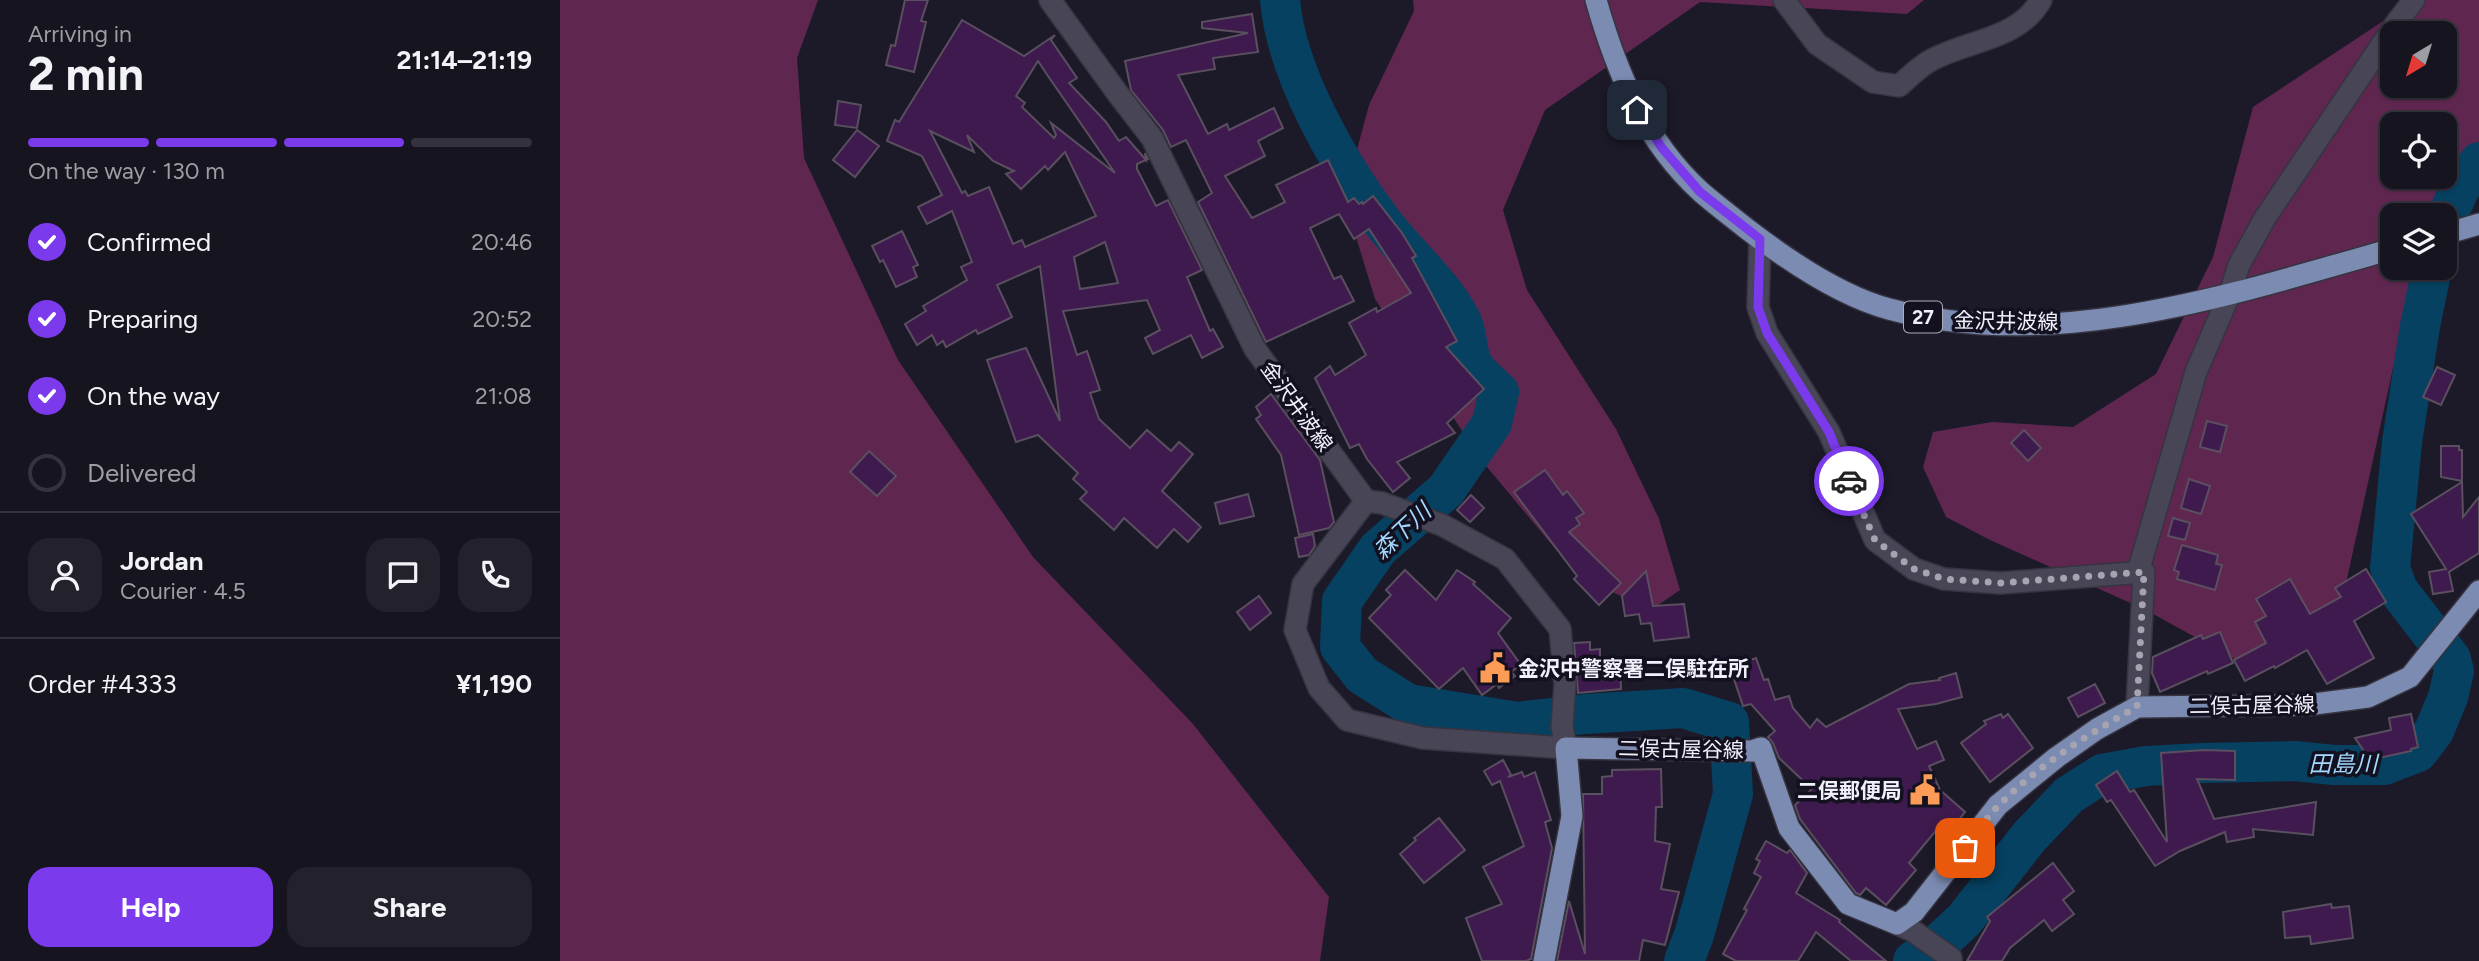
<!DOCTYPE html>
<html lang="en">
<head>
<meta charset="utf-8">
<style>
	:root { --surface:#15141f; --page:#22212c; --text:#f1f3f6; --muted:#9d9ea4; --line:#34333d; --accent:#7c3aed }
	body { margin:0; font-family:Figtree,"Noto Sans JP",sans-serif; background:var(--page); color:var(--text); height:100vh; display:flex; flex-direction:column; font-size:26px; white-space:nowrap }
	* { box-sizing:border-box; margin:0 }
	p { font-size:23px; color:var(--muted) }
	.icon { flex:none; width:38px; height:38px; fill:none; stroke:currentColor; stroke-width:2; stroke-linecap:round; stroke-linejoin:round }
	.map { position:relative; flex:1; overflow:hidden }
	.side { display:flex; flex-direction:column; background:var(--surface); width:560px }
	.side>* { flex:none }
	.needle { width:46px; rotate:218deg }
	.fabs { position:absolute; left:1820px; top:21px; display:grid; gap:14px }
	.fabs a { display:grid; place-items:center; width:77px; height:77px; border-radius:14px; background:var(--surface); box-shadow:0 2px 5px #0004,0 0 0 2px var(--line); font-size:35px }
	.pin { position:absolute; display:grid; place-items:center; width:60px; height:60px; color:#fff; margin:-30px; border-radius:14px; box-shadow:0 4px 10px #0006 }
	.courier { position:absolute; display:grid; place-items:center; width:70px; height:70px; margin:-35px; border:5px solid #7c3aed; border-radius:50%; background:#fff; color:#222; box-shadow:0 2px 9px #0007 }
	.head em { font-style:normal; font-weight:700 }
	.head div { display:flex; flex-direction:column-reverse }
	.head { display:flex; align-items:center; justify-content:space-between; height:119px; padding:0 28px }
	h1 { font-size:46px; font-weight:700; line-height:52px }
	.bar { display:grid; grid-template-columns:repeat(4,1fr); gap:10px 7px; align-content:center; height:84px; padding:0 28px }
	.bar i { height:9px; border-radius:5px; background:var(--line) }
	.bar .selected { background:var(--accent) }
	.bar p { grid-column:span 4 }
	.line { display:flex; align-items:center; gap:18px; padding:0 28px; border-top:2px solid var(--line) }
	.line div { flex:1 }
	.round { display:grid; place-items:center; flex:none; width:74px; height:74px; border-radius:21px; background:var(--page) }
	ol { padding:0 28px; list-style:none }
	li { display:flex; align-items:center; gap:21px; height:77px }
	li p { margin-inline-start:auto }
	li .icon { padding:7px; border-radius:50%; background:var(--accent); color:#fff; stroke-width:4 }
	li:last-child { color:var(--muted) }
	li i { width:38px; height:38px; border:4px solid var(--line); border-radius:50% }
	.button { display:flex; gap:14px; margin-top:auto; padding:14px 28px }
	.button a { flex:1; height:80px; border-radius:21px; background:var(--accent); color:#fff; font-size:28px; font-weight:700; line-height:80px; text-align:center }
	.button a+a { background:var(--page); color:var(--text) }
	main { display:flex; flex:1; min-height:0 }
	.map>svg:first-child { display:block }
	.forest { fill:#5f2750; fill-rule:evenodd }
	.lines { fill:none; stroke-linecap:round; stroke-linejoin:round }
	.river { stroke:#064161; stroke-width:40 }
	.building { fill:#3f1a4e; stroke:#5a4f5f; stroke-width:2; fill-rule:evenodd }
	.minor-casing { stroke:#363440; stroke-width:24 }
	.major-casing { stroke:#363440; stroke-width:24 }
	.minor { stroke:#474556; stroke-width:21 }
	.major { stroke:#7c8bb2; stroke-width:21 }
	.done { stroke:#a6a4b1; stroke-width:7; stroke-dasharray:0 12.6 }
	.route { stroke:#7c3aed; stroke-width:9 }
	.labels { text-anchor:middle; dominant-baseline:central; stroke-width:7; stroke-linejoin:round; paint-order:stroke }
	.shield { fill:#131120; stroke:#aeacb9; stroke-width:2 }
	.shield-label { font-size:19px; font-weight:bold; fill:#f0effa }
	.street-label { font-size:21px; fill:#f0effa; stroke:#131120 }
	.poi-label { font-size:21px; font-weight:bold; fill:#f0effa; stroke:#131120; text-anchor:start }
	.water-label { font-size:23px; font-style:italic; fill:#a3d9ff; stroke:#131120 }
</style>
</head>
<body>
<main>
<section class="side">
<div class="head"><div><h1>2 min</h1><p>Arriving in</p></div><em>21:14–21:19</em></div>
<div class="bar"><i class="selected"></i><i class="selected"></i><i class="selected"></i><i></i><p>On the way · 130 m</p></div>
<ol>
<li><svg class="icon" aria-label="check" viewBox="0 0 24 24"><path d="M5 12l5 5 9-10"/></svg>Confirmed<p>20:46</p></li>
<li><svg class="icon" aria-label="check" viewBox="0 0 24 24"><path d="M5 12l5 5 9-10"/></svg>Preparing<p>20:52</p></li>
<li><svg class="icon" aria-label="check" viewBox="0 0 24 24"><path d="M5 12l5 5 9-10"/></svg>On the way<p>21:08</p></li>
<li><i></i>Delivered</li>
</ol>
<div class="line" style="height:126px"><a class="round"><svg class="icon" aria-label="person" viewBox="0 0 24 24"><circle cx="12" cy="8" r="4"/><path d="M4 21q1-7 8-7t8 7"/></svg></a><div><b>Jordan</b><p>Courier · 4.5</p></div><a class="round"><svg class="icon" aria-label="chat" viewBox="0 0 24 24"><path d="M4 5h16v11H9l-5 4z"/></svg></a><a class="round"><svg class="icon" aria-label="phone" viewBox="0 0 24 24"><path d="M5 4h4l2 5-3 2q2 4 5 5l2-3 5 2v4C11 20 4 13 5 4z"/></svg></a></div>
<div class="line" style="height:91px"><div>Order #4333</div><b>¥1,190</b></div>
<div class="button"><a>Help</a><a>Share</a></div>
</section>
<div class="map">
<svg width="1919" height="961" viewBox="0 0 1919 961">
	<rect width="100%" height="100%" fill="#1c1a29"/>
	<g class="forest">
		<polygon points="0,0 258,0 237,58 244,158 338,360 473,557 633,724 769,897 760,961 0,961"/>
		<polygon points="853,0 1364,0 1347,14 1140,2 985,110 943,210 967,290 1056,429 1099,519 1120,590 1091,610 1018,576 922,461 815,299 784,198 809,105 854,11"/>
		<path d="M1855,0h64v145l-11,14 -23,66v-10h-53v53h37l-36,100 -53,243 -43,46 -55,6 -96,-53 -156,-70 -44,-23 -23,-50 10,-35 59,-10 81,5 83,-53 57,-117 40,-150zM1832,33h53v53h-53zM1832,124h53v53h-53z"/>
	</g>
	<g class="lines">
		<g class="river">
			<path d="M720,0c6,72 58,163 101,220 25,34 60,62 80,100 7,12 6,37 12,45 6,10 18,19 26,27l-7,31 -46,67 -68,59 -36,52 -2,46 22,28 46,29 109,18 68,-8 98,-6 46,14 4,72 -39,141 -10,26"/>
			<polyline points="1885,221 1899,190 1919,162"/>
			<polyline points="1353,961 1376,946 1404,920 1469,837 1509,795 1542,774 1586,766 1642,763 1734,761 1774,765 1824,765 1858,752 1874,731 1888,697 1894,671 1891,659 1838,590 1830,568 1842,442 1860,326 1872,268"/>
		</g>
	</g>
	<g class="building">
		<polygon points="345,0 368,0 361,21 366,22 354,72 326,65 331,45 335,46"/>
		<polygon points="692,14 698,52 653,58 655,69 618,75 648,134 667,124 669,130 714,108 723,128 698,141 705,156 665,176 692,218 725,202 716,185 768,160 788,202 794,198 799,204 802,202 803,204 813,196 842,233 856,256 852,258 897,341 886,347 924,389 887,423 895,433 837,462 850,478 833,492 807,459 799,444 790,448 755,378 770,366 775,375 806,355 789,323 816,308 817,312 851,293 809,229 794,239 779,214 750,228 774,279 781,276 794,301 706,342 638,202 652,193 626,140 611,147 603,130 571,90 565,61 688,33 642,28 642,22"/>
		<path d="M402,20l62,36 31,-21 -4,5 26,38 -8,5 37,39 13,19 7,-4 20,23 -1,-7 3,6 -11,5v5l19,37 12,-6 34,70 -15,7 23,54 3,-2 10,18 -21,11 -11,-23 -38,19 -8,-16 15,-8 -13,-30 -84,11 14,44 10,-4 13,39 -10,3 9,26 31,29 17,-18 24,21 8,-9 14,12 -31,37 39,36 -13,15 -14,-13 -17,19 -33,-30 -10,12 -34,-31 7,-7 -14,-13 5,-6 -40,-38 -22,7 -29,-82 39,-12 34,73 -20,-155 -43,19 15,32 -34,17 -2,-4 -30,17 -3,-6 -6,4 -5,-10 -15,10 -12,-21 21,-13 -3,-5 44,-26 -6,-13 11,-5 -20,-51 -25,13 -9,-17 24,-12 -20,-39 -35,-15 8,-21 4,2zM478,61l10,15 67,97 -64,-50 5,12 -2,3 -32,-31 3,-4 -9,-7zM370,131l44,21 -7,-17 26,26 21,10 -8,3 15,15 24,-23 3,4 17,-18 31,64 -71,31 -3,-7 -9,4 -24,-57 -21,9 -3,-5 -3,2zM545,242l13,41 -38,6 -6,-32z"/>
		<polygon points="278,101 301,105 297,128 275,125"/>
		<polygon points="297,130 319,146 295,177 273,160"/>
		<polygon points="342,231 358,265 353,267 357,277 336,287 323,260 320,262 312,246"/>
		<polygon points="1877,367 1895,375 1881,405 1863,397"/>
		<polygon points="711,394 760,460 774,522 769,528 739,535 721,455 696,419 701,415 696,407"/>
		<polygon points="1647,421 1667,426 1660,452 1640,447"/>
		<polygon points="1464,430 1481,448 1468,461 1451,443"/>
		<polygon points="1881,446 1899,446 1899,450 1902,450 1902,481 1881,477"/>
		<polygon points="309,451 336,476 317,496 290,472"/>
		<polygon points="985,470 1003,495 1007,491 1024,513 1016,518 1020,524 1009,532 1061,583 1039,605 1014,579 1017,576 954,492"/>
		<polygon points="1629,479 1650,486 1641,514 1621,508"/>
		<polygon points="1902,482 1903,517 1919,497 1919,553 1889,572 1893,591 1873,594 1869,572 1886,569 1851,514"/>
		<polygon points="688,494 694,516 660,524 655,503"/>
		<polygon points="911,495 924,508 910,522 897,510"/>
		<polygon points="1613,518 1630,523 1625,540 1608,536"/>
		<polygon points="753,534 755,546 749,555 739,557 735,538"/>
		<polygon points="1622,545 1658,555 1656,564 1662,565 1655,590 1617,579 1619,572 1614,570"/>
		<polygon points="1806,569 1826,602 1794,621 1814,658 1767,684 1747,650 1715,668 1714,666 1685,681 1674,660 1706,643 1695,622 1706,616 1696,599 1730,579 1750,614 1781,597 1775,588"/>
		<polygon points="845,570 876,600 897,570 915,582 913,584 951,618 938,633 961,665 951,672 955,676 939,688 937,684 922,695 903,668 879,689 809,618 831,595 826,590"/>
		<polygon points="1086,571 1093,606 1124,604 1129,637 1094,641 1091,623 1081,624 1079,614 1065,616 1062,596"/>
		<polygon points="699,596 711,613 690,630 677,612"/>
		<polygon points="1660,632 1673,663 1648,674 1647,671 1600,692 1592,673 1593,657 1641,635 1643,639"/>
		<polygon points="1030,642 1030,650 1040,649 1040,659 1054,658 1054,663 1060,663 1061,689 1018,693 1014,643"/>
		<polygon points="1196,658 1204,680 1208,679 1215,700 1229,696 1233,708 1250,728 1257,719 1266,727 1349,684 1380,680 1379,678 1396,673 1402,697 1376,704 1338,709 1357,749 1376,741 1384,760 1369,766 1380,790 1405,812 1387,835 1378,828 1349,863 1356,870 1326,905 1306,888 1300,895 1296,893 1240,819 1235,805 1252,789 1219,758 1213,743 1208,737 1215,731 1191,704 1183,706 1170,667"/>
		<polygon points="1535,684 1545,703 1518,717 1508,698"/>
		<polygon points="1441,714 1443,718 1448,714 1473,748 1430,782 1401,743 1426,724 1424,721"/>
		<polygon points="1851,714 1858,747 1851,749 1851,751 1810,760 1795,738 1831,730 1829,718"/>
		<polygon points="1644,750 1675,751 1675,780 1637,779 1654,819 1756,802 1753,835 1693,829 1694,837 1667,842 1665,832 1620,851 1595,866 1551,800 1547,802 1536,785 1557,771 1570,792 1574,790 1607,842 1601,753"/>
		<polygon points="943,760 951,775 948,777 962,772 964,777 975,772 991,820 985,822 992,848 971,959 966,961 922,961 906,918 942,904 923,867 964,846 940,781 932,785 924,771"/>
		<polygon points="1101,769 1102,807 1096,807 1095,841 1110,844 1101,889 1119,892 1105,945 1083,940 1079,961 997,961 1009,901 1025,954 1023,794 1042,794 1042,777 1052,776 1052,770"/>
		<polygon points="879,818 905,850 864,883 840,854 856,840 854,838"/>
		<polygon points="1206,841 1227,853 1230,850 1247,873 1236,893 1280,920 1279,922 1326,961 1291,961 1256,932 1238,961 1176,961 1163,954 1187,910 1184,909 1201,877 1194,873 1200,861 1196,859"/>
		<polygon points="1493,863 1514,891 1503,900 1514,914 1492,931 1484,920 1450,948 1442,961 1407,961 1430,921 1427,917"/>
		<polygon points="1771,904 1772,908 1789,906 1793,938 1751,944 1750,936 1725,938 1723,912"/>
	</g>
	<g class="lines">
		<g class="minor-casing">
			<g id="minor">
				<polyline points="490,0 558,94 592,138 695,349 806,501 822,503 882,525 945,559 1000,629 1005,684 1002,727 1006,748 863,738 787,720 759,688 735,630 743,584 806,501"/>
				<path d="M1224,0l33,44 56,38 26,4c9,-8 19,-18 29,-24 37,-22 90,-21 113,-62"/>
				<polyline points="1200,239 1198,307 1207,333 1269,432 1315,540 1354,569 1384,579 1441,583 1584,572 1577,707"/>
				<polyline points="1578,572 1636,372 1670,293 1679,265 1705,218 1837,22 1854,0"/>
				<polyline points="1337,924 1353,931 1391,958 1391,961"/>
			</g>
		</g>
		<g class="major-casing">
			<g id="major">
				<path d="M1036,0c20,71 49,141 105,192 15,13 31,25 46,37 39,30 93,67 142,80 167,45 343,-15 503,-60"/>
				<polyline points="1885,234 1919,224"/>
				<polyline points="984,961 1012,816 1006,748 1192,751 1201,748 1229,828 1288,904 1337,924 1354,912 1438,805 1497,757 1537,729 1577,707 1747,705 1808,697 1850,677 1919,591"/>
			</g>
		</g>
		<use href="#minor" class="minor"/>
		<use href="#major" class="major"/>
	</g>
	<g class="lines">
		<path class="done" d="M1289,481l26,59 39,29 30,10 57,4 143,-11 -7,135c-49,27 -98,58 -138,98 -13,13 -23,29 -34,43"/>
		<polyline class="route" points="1077,110 1102,148 1140,192 1200,239 1198,307 1207,333 1269,432 1289,481"/>
	</g>
	<defs>
		<g id="civic-bare" transform="scale(2.415)"><path d="M-.6-6.5H3V-4.5H.6V-3L4-1V1h2V6H-6V1h2V-1L-.6-3ZM-1.2 2.5V6h2.4V2.5Z" fill="#fd9c56" stroke="#131120" stroke-width="2.5" paint-order="stroke"/></g>
	</defs>
	<g fill-rule="evenodd">
		<use href="#civic-bare" x="935" y="668"/>
		<use href="#civic-bare" x="1365" y="790"/>
	</g>
	<g class="labels">
		<rect class="shield" x="1344" y="301.5" width="38" height="31" rx="5"/>
		<g class="shield-label">
			<text x="1363" y="317">27</text>
		</g>
		<g class="street-label">
			<text transform="translate(1446 321) rotate(1)">金沢井波線</text>
			<text transform="translate(737 406) rotate(54)">金沢井波線</text>
			<text transform="translate(1692 705) rotate(-1)">二俣古屋谷線</text>
			<text transform="translate(1121 749) rotate(1)">二俣古屋谷線</text>
		</g>
		<g class="poi-label">
			<text x="958" y="668">金沢中警察署二俣駐在所</text>
			<text x="1342" y="790" text-anchor="end">二俣郵便局</text>
		</g>
		<g class="water-label">
			<text transform="translate(842 531) rotate(-43)">森下川</text>
			<text x="1783" y="764">田島川</text>
		</g>
	</g>
</svg>
<div class="fabs">
<a><svg class="needle" viewBox="-14 -14 28 28"><path d="M0-13l5 13h-10z" fill="#e53935"/><path d="M0 13l5-13h-10z" fill="#9d9ea4"/></svg></a>
<a><svg class="icon" aria-label="locate" viewBox="0 0 24 24"><circle cx="12" cy="12" r="6"/><path d="M12 2v4M12 18v4M2 12h4M18 12h4"/></svg></a>
<a><svg class="icon" aria-label="layers" viewBox="0 0 24 24"><path d="M12 4l9 5-9 5-9-5zM3 14l9 5 9-5"/></svg></a>
</div>
<div class="pin" style="left:1405px;top:848px;background:#ea580c"><svg class="icon" aria-label="bag" viewBox="0 0 24 24"><path d="M5 8h14l-1 12H6zM9 8a3 3 0 0 1 6 0"/></svg></div>
<div class="pin" style="left:1077px;top:110px;background:#1f2937"><svg class="icon" aria-label="home" viewBox="0 0 24 24"><path d="M3 11l9-7 9 7M6 9v11h12V9"/></svg></div>
<div class="courier" style="left:1289px;top:481px"><svg class="icon" aria-label="car" viewBox="0 0 24 24"><path d="M5 17H2v-5l4-1 3-4h7l3 4 3 1v5h-3M9 17h6M6 11h13"/><circle cx="7" cy="17" r="2"/><circle cx="17" cy="17" r="2"/></svg></div>
</div>
</main>
</body>
</html>
